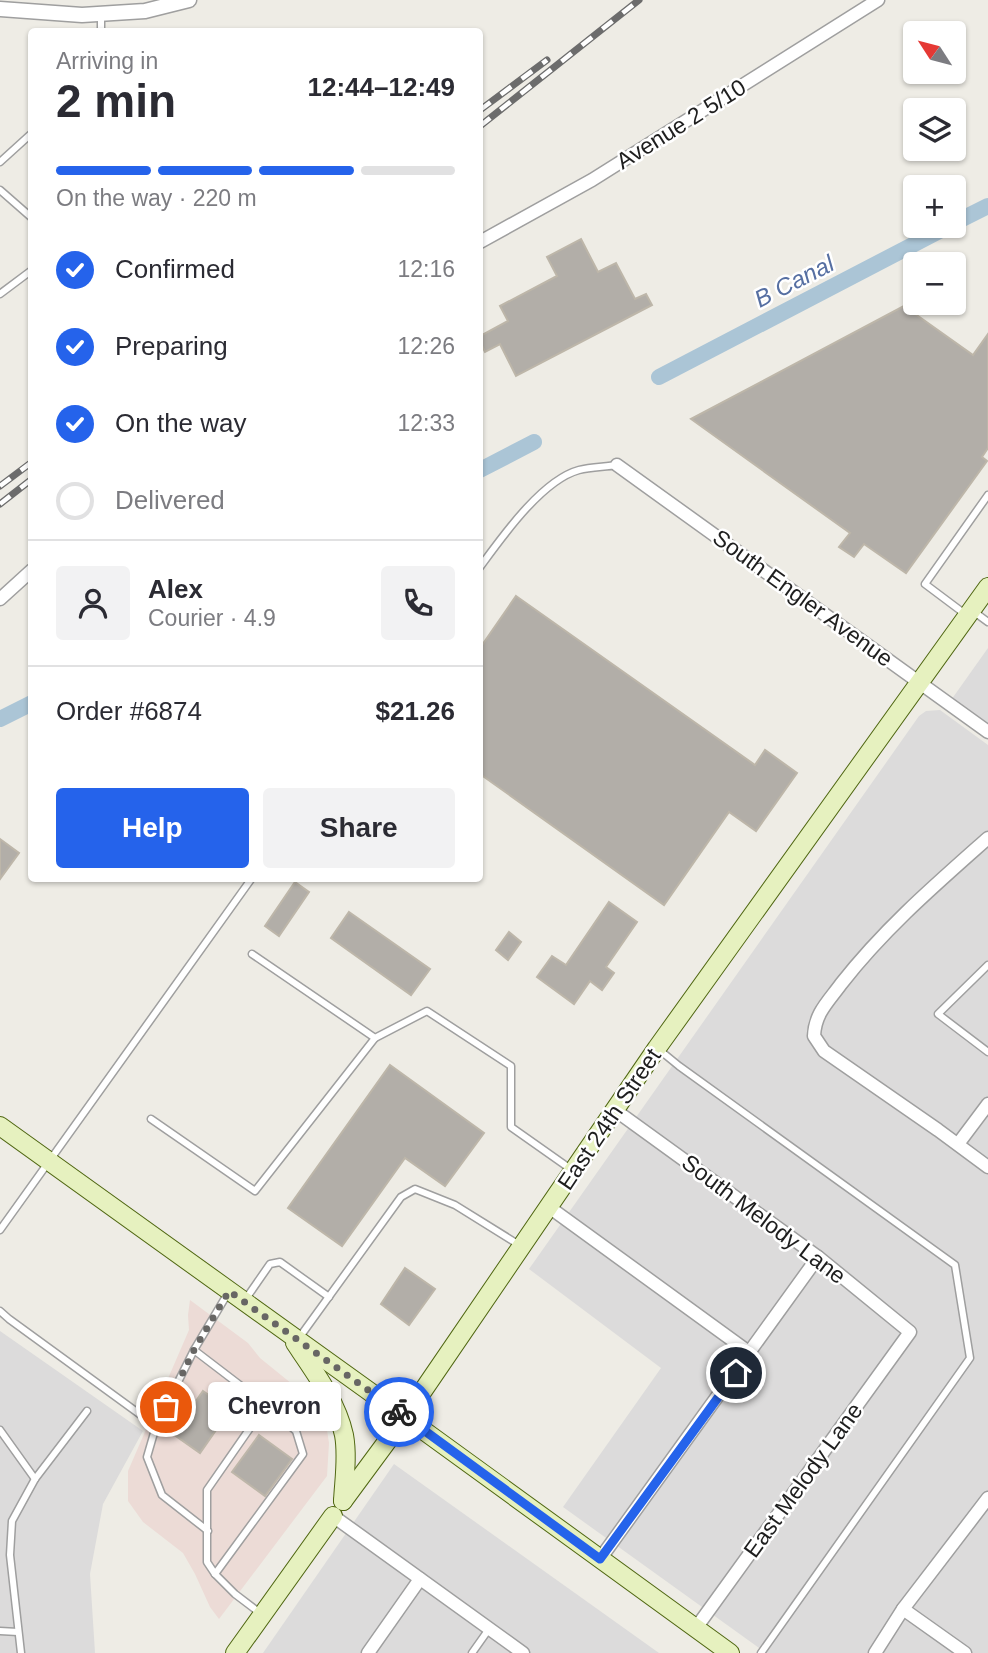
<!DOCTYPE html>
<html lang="en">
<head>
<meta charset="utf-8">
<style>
	:root { --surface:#fff; --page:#f2f2f3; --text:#2b2b33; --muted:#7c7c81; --line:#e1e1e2; --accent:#2563eb }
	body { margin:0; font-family:Helvetica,sans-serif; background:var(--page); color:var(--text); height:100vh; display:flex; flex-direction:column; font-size:26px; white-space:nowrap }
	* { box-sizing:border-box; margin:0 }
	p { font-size:23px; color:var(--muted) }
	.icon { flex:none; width:38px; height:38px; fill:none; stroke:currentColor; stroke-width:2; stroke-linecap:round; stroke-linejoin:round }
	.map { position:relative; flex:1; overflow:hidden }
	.side { position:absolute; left:28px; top:28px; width:455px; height:854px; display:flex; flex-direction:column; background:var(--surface); border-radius:7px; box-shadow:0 2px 5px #0004 }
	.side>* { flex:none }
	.needle { width:46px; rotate:306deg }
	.controls { position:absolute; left:903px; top:21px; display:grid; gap:14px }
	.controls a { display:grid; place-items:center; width:63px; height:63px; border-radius:7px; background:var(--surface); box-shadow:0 2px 5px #0004; font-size:35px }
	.pin { position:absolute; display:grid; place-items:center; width:60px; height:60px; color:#fff; margin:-30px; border:4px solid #fff; border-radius:50%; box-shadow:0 2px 7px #0007 }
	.courier { position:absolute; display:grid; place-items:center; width:70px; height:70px; margin:-35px; border:5px solid #2563eb; border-radius:50%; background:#fff; color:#222; box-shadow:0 2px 9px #0007 }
	.bubble { position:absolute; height:49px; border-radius:7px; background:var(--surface); box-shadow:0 2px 5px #0004; font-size:23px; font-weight:700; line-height:49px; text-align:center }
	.head em { font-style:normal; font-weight:700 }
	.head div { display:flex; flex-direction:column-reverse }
	.head { display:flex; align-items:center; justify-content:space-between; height:119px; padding:0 28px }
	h1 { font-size:46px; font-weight:700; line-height:52px }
	.bar { display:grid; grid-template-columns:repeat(4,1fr); gap:10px 7px; align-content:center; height:84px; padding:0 28px }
	.bar i { height:9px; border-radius:5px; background:var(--line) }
	.bar .active { background:var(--accent) }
	.bar p { grid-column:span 4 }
	.line { display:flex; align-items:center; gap:18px; padding:0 28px; border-top:2px solid var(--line) }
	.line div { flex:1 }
	.round { display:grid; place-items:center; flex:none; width:74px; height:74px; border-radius:7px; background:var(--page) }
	ol { padding:0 28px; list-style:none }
	li { display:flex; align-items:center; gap:21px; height:77px }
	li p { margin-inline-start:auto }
	li .icon { padding:7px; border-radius:50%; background:var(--accent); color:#fff; stroke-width:4 }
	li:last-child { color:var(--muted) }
	li i { width:38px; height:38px; border:4px solid var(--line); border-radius:50% }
	.cta { display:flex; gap:14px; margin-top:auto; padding:14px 28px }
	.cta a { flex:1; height:80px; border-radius:7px; background:var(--accent); color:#fff; font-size:28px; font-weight:700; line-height:80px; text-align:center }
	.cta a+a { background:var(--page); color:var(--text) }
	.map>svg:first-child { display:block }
	.residential { fill:#dcdbdb }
	.commercial { fill:#ecdbd6 }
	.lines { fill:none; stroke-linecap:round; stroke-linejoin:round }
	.canal { stroke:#abc5d6; stroke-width:16 }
	.building { fill:#b2aea8; stroke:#bdb6a9; stroke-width:2 }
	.service-casing { stroke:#9f9f9f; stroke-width:9 }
	.minor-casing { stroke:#9f9f9f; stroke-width:15 }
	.tertiary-casing { stroke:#9f9f9f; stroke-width:17 }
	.secondary-casing { stroke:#506712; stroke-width:20 }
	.service { stroke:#fff; stroke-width:6 }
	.minor { stroke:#fff; stroke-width:12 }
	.tertiary { stroke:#fff; stroke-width:14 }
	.secondary { stroke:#e6f1bf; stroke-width:18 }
	.rail-casing { stroke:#6c6c6c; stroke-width:7 }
	.rail { stroke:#fff; stroke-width:4.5; stroke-dasharray:13; stroke-linecap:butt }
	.done { stroke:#676664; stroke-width:7; stroke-dasharray:0 12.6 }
	.route { stroke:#2563eb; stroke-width:9 }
	.labels { text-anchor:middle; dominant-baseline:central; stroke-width:5; stroke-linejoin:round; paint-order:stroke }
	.street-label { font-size:23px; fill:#1e1e1e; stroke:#fff }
	.water-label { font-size:24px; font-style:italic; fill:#566fa2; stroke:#fff }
</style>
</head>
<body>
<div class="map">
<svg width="988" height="1653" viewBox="0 0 988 1653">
	<rect width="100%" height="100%" fill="#eeece5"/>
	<g class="residential">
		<polygon points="988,648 988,731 949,703"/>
		<polygon points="940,710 988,745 988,1653 766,1653 563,1507 661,1368 529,1269 919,716 926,711"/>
		<polygon points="0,1331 143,1431 103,1504 90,1574 95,1653 0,1653"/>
		<polygon points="394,1464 659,1653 263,1653"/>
	</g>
	<polygon class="commercial" points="190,1300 248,1343 260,1358 313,1401 325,1417 329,1443 327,1476 219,1619 210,1607 195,1574 183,1553 143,1522 128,1501 128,1471 189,1330 188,1315"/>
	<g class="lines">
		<g class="canal">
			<polyline points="954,223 988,206"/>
			<polyline points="659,377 949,226"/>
			<polyline points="480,470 534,442"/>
			<polyline points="0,719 32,703"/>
		</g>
	</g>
	<g class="building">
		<polygon points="581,239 598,272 616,263 635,299 646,294 652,305 516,376 500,344 485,352 480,342 480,336 508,321 500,306 557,276 547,257"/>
		<polygon points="904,306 973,355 988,334 988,448 982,457 987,461 906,573 864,544 854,557 839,547 850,533 691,419"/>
		<polygon points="516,596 755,765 765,750 797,773 756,831 729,812 664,905 480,774 480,648"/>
		<polygon points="0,839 19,853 0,879"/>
		<polygon points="295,882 309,892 279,936 265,926"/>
		<polygon points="609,902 637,922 606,967 614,973 602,990 590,981 574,1004 537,977 552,956 566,965"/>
		<polygon points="349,912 430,969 411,995 331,938"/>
		<polygon points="509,932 521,942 508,960 496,950"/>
		<polygon points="390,1065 484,1133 445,1186 405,1158 342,1246 288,1208"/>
		<polygon points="405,1268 435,1289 409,1325 381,1304"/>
		<polygon points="203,1391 230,1410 200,1453 173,1434"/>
		<polygon points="259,1435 292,1459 265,1496 232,1472"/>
	</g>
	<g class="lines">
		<g class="service-casing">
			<g id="service">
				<polyline points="101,14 101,32"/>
				<polyline points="0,162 32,133"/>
				<polyline points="0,190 32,218"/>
				<polyline points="0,294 32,270"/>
				<path d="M480,567c22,-30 62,-87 99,-97 12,-3 26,-3 38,-5"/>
				<polyline points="973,611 988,622"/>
				<polyline points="965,614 925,584 988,495"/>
				<polyline points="252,954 375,1038 427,1011 511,1066 511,1127 572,1170"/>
				<polyline points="988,965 938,1014 988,1052"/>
				<polyline points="657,1048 679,1066 955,1265 970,1358 761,1653"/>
				<polyline points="151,1119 255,1191 375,1038"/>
				<polyline points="0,1230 252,878"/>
				<polyline points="245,1300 270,1264 280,1262 329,1297"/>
				<polyline points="0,1311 9,1319 156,1426"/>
				<polyline points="299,1338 401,1197 415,1189 455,1205 521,1246"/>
				<polyline points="194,1350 266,1405 296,1431 303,1454 215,1574"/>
				<polyline points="0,1430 35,1479"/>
				<polyline points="208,1531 162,1495 147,1457 156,1426 194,1350 228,1293"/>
				<polyline points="260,1613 235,1594 215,1574 207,1562 207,1490 266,1405"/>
				<polyline points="0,1631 18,1632"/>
				<polyline points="21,1653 10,1555 12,1521 35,1479 87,1411"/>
				<polyline points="472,1653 489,1629"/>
			</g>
		</g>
		<g class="minor-casing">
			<g id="minor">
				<polyline points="480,242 592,180 878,0"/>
				<polyline points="617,465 988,732"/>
				<polyline points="0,599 32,570"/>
				<path d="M988,838c-53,47 -103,90 -147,146 -13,18 -26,29 -27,52l10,15 114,79 50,37"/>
				<polyline points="615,1110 818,1257 910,1332 696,1628"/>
				<polyline points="958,1144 988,1104"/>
				<polyline points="549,1207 750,1353"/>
				<polyline points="333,1516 523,1653"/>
				<polyline points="600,1559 818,1257"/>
				<polyline points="903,1609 965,1653"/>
				<polyline points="368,1653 420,1579"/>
				<polyline points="875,1653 903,1609 988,1498"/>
			</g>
		</g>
		<g class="tertiary-casing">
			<polyline id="tertiary" points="0,9 82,15 145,11 189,0"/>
		</g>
		<g class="secondary-casing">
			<g id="secondary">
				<polyline points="0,1126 405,1417 730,1653"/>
				<path d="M295,1343c19,28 42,59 49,92 4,22 0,45 -1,66"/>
				<polyline points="343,1501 405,1417 657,1048 988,587"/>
				<polyline points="235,1653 333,1516"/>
			</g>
		</g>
		<use href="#service" class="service"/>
		<use href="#minor" class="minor"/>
		<use href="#tertiary" class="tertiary"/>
		<use href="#secondary" class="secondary"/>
		<g class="rail-casing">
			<g id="rail">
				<polyline points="480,110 547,60"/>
				<polyline points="480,126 639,0"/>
				<polyline points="0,486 32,462"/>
				<polyline points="0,504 32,479"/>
			</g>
		</g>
		<use href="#rail" class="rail"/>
	</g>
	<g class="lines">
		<polyline class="done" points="166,1407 194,1350 229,1291 399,1412"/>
		<polyline class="route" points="399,1412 600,1559 736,1373"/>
	</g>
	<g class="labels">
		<g class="street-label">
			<text transform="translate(681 124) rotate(-32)">Avenue 2 5/10</text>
			<text transform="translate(803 598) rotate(36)">South Engler Avenue</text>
			<text transform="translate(609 1119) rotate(-56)">East 24th Street</text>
			<text transform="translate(764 1219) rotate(37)">South Melody Lane</text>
			<text transform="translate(803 1480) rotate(-54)">East Melody Lane</text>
		</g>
		<g class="water-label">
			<text transform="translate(794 281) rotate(-27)">B Canal</text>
		</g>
	</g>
</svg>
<div class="controls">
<a><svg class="needle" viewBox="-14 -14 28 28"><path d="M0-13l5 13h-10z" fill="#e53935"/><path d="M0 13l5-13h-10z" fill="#7c7c81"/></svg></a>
<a><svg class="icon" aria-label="layers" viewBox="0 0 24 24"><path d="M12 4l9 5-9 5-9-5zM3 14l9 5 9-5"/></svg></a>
<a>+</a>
<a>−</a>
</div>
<div class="pin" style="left:166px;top:1407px;background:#ea580c"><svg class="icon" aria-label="bag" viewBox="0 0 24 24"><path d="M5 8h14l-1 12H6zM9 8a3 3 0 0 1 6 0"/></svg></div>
<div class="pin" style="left:736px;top:1373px;background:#1f2937"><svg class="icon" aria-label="home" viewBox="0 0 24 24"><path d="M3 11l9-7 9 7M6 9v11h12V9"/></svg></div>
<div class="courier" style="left:399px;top:1412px"><svg class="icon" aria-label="bike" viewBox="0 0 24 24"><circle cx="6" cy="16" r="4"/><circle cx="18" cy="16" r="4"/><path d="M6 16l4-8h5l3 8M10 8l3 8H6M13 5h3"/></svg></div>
<div class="bubble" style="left:208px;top:1382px;width:133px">Chevron</div>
<section class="side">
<div class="head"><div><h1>2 min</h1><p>Arriving in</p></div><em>12:44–12:49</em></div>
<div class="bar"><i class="active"></i><i class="active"></i><i class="active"></i><i></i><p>On the way · 220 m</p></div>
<ol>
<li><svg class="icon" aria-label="check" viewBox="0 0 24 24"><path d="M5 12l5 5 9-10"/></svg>Confirmed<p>12:16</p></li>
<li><svg class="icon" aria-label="check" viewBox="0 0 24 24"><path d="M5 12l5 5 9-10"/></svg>Preparing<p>12:26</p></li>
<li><svg class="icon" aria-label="check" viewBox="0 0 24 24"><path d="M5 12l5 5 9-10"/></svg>On the way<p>12:33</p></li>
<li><i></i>Delivered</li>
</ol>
<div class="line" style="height:126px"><a class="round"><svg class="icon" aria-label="person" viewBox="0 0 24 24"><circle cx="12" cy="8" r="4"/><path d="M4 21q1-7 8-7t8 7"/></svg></a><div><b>Alex</b><p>Courier · 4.9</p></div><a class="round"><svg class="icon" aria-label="phone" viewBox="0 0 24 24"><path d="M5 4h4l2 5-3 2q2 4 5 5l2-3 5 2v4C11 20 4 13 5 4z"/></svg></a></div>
<div class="line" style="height:91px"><div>Order #6874</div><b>$21.26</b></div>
<div class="cta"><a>Help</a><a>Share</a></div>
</section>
</div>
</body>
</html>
